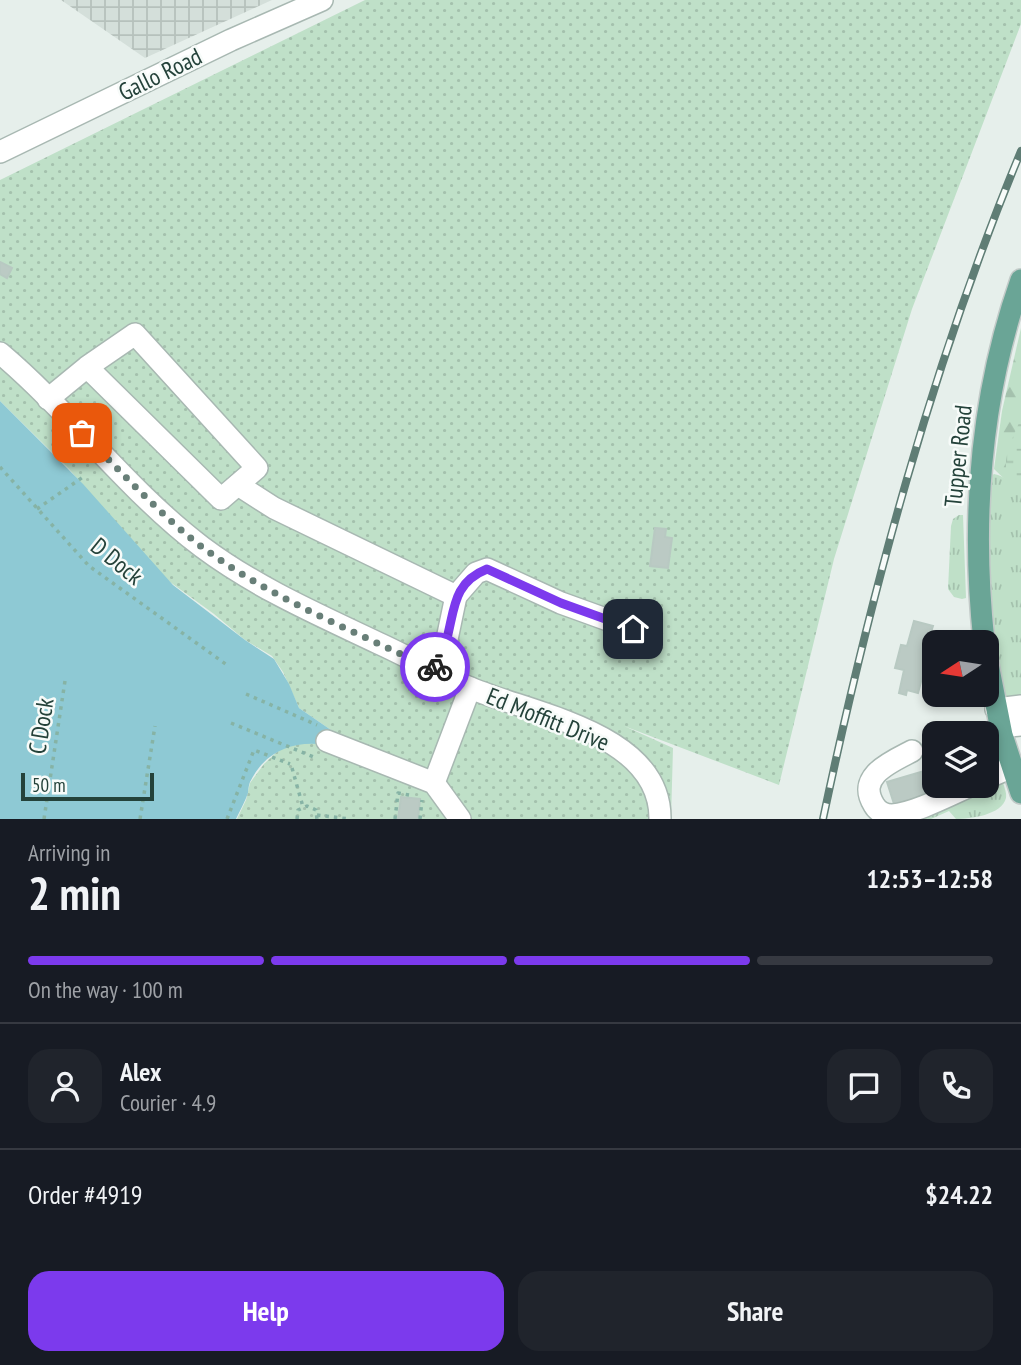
<!DOCTYPE html>
<html lang="en">
<head>
<meta charset="utf-8">
<style>
	:root { --surface:#171b24; --page:#20242c; --text:#f1f3f6; --muted:#9ea1a6; --line:#363941; --accent:#7c3aed }
	body { margin:0; font-family:"PT Sans Narrow",sans-serif; background:var(--page); color:var(--text); height:100vh; display:flex; flex-direction:column; font-size:26px; white-space:nowrap }
	* { box-sizing:border-box; margin:0 }
	p { font-size:23px; color:var(--muted) }
	.icon { flex:none; width:38px; height:38px; fill:none; stroke:currentColor; stroke-width:2; stroke-linecap:round; stroke-linejoin:round }
	.map { position:relative; height:819px; overflow:hidden }
	.panel { display:flex; flex-direction:column; background:var(--surface); flex:1 }
	.panel>* { flex:none }
	.needle { width:46px; rotate:258deg }
	.buttons { position:absolute; left:922px; top:630px; display:grid; gap:14px }
	.buttons a { display:grid; place-items:center; width:77px; height:77px; border-radius:14px; background:var(--surface); box-shadow:0 4px 10px #0003; font-size:35px }
	.scale { position:absolute; left:21px; bottom:18px; width:133px; box-sizing:border-box; padding-left:7px; border:4px solid #24423a; border-top:0; font-size:19px; line-height:24px; white-space:nowrap; color:#24423a; -webkit-text-stroke:5px #f7fbf9; paint-order:stroke }
	.pin { position:absolute; display:grid; place-items:center; width:60px; height:60px; color:#fff; margin:-30px; border-radius:14px; box-shadow:0 4px 10px #0006 }
	.courier { position:absolute; display:grid; place-items:center; width:70px; height:70px; margin:-35px; border:5px solid #7c3aed; border-radius:50%; background:#fff; color:#222; box-shadow:0 2px 9px #0007 }
	.overview em { font-style:normal; font-weight:700 }
	.overview div { display:flex; flex-direction:column-reverse }
	.overview { display:flex; align-items:center; justify-content:space-between; height:119px; padding:0 28px }
	h1 { font-size:46px; font-weight:700; line-height:52px }
	.bar { display:grid; grid-template-columns:repeat(4,1fr); gap:10px 7px; align-content:center; height:84px; padding:0 28px }
	.bar i { height:9px; border-radius:5px; background:var(--line) }
	.bar .current { background:var(--accent) }
	.bar p { grid-column:span 4 }
	.line { display:flex; align-items:center; gap:18px; padding:0 28px; border-top:2px solid var(--line) }
	.line div { flex:1 }
	.round { display:grid; place-items:center; flex:none; width:74px; height:74px; border-radius:21px; background:var(--page) }
	.cta { display:flex; gap:14px; margin-top:auto; padding:14px 28px }
	.cta a { flex:1; height:80px; border-radius:21px; background:var(--accent); color:#fff; font-size:28px; font-weight:700; line-height:80px; text-align:center }
	.cta a+a { background:var(--page); color:var(--text) }
	.map>svg:first-child { display:block }
	.industrial { fill:url(#industrial-grid) }
	.grass { fill:url(#grass-tufts) }
	.forest { fill:url(#forest-firs) }
	.wetland { fill:url(#wetland-marsh) }
	.park { fill:url(#park-dots) }
	.water { fill:#8ec9d4 }
	.building { fill:#bbcac4; stroke:#b8c9c2; stroke-width:2 }
	.lines { fill:none; stroke-linecap:round; stroke-linejoin:round }
	.minor-casing { stroke:#a8b8b2; stroke-width:24 }
	.major-casing { stroke:#c2cac8; stroke-width:24 }
	.path { stroke:#86b3a5; stroke-width:3.5; stroke-dasharray:3.5 5; stroke-linecap:butt }
	.minor { stroke:#fff; stroke-width:21 }
	.major { stroke:#6aa596; stroke-width:21 }
	.rail-casing { stroke:#5f7d75; stroke-width:8 }
	.rail { stroke:#f7fbf9; stroke-width:5; stroke-dasharray:16; stroke-linecap:butt }
	.done { stroke:#687f78; stroke-width:7; stroke-dasharray:0 12.6 }
	.route { stroke:#7c3aed; stroke-width:9 }
	.labels { text-anchor:middle; dominant-baseline:central; stroke-width:5; stroke-linejoin:round; paint-order:stroke }
	.street-label { font-size:24px; fill:#24423a; stroke:#f7fbf9 }
</style>
</head>
<body>
<div class="map">
<svg width="1021" height="819" viewBox="0 0 1021 819">
	<defs>
		<pattern id="industrial-grid" width="8" height="8" patternUnits="userSpaceOnUse" patternTransform="scale(1.75)"><rect width="8" height="8" fill="#d4dfda"/><path d="M0 4h8M4 0v8" fill="none" stroke="#b6c1bc"/></pattern>
		<pattern id="grass-tufts" width="24" height="20" patternUnits="userSpaceOnUse" patternTransform="scale(1.75)"><rect width="24" height="20" fill="#bfe0c8"/><path d="M3 7l-1-3M5 7V3M7 7l1-3M15 17l-1-3M17 17v-4M19 17l1-3" fill="none" stroke="#a4c1ad"/></pattern>
		<pattern id="forest-firs" width="22" height="20" patternUnits="userSpaceOnUse" patternTransform="scale(1.75)"><rect width="22" height="20" fill="#bfe0c8"/><path d="M5 1l3.5 6h-7zM16 11l3.5 6h-7z" fill="#a4c1ad"/></pattern>
		<pattern id="wetland-marsh" width="20" height="14" patternUnits="userSpaceOnUse" patternTransform="scale(1.75)"><rect width="20" height="14" fill="#bfe0c8"/><path d="M1 5h8M5 5V1M11 12h8M15 12V8" fill="none" stroke="#a4c1ad"/></pattern>
		<pattern id="park-dots" width="8" height="8" patternUnits="userSpaceOnUse" patternTransform="scale(1.75)"><rect width="8" height="8" fill="#bfe0c8"/><path d="M2 2h.1M6 6h.1" fill="none" stroke="#a4c1ad" stroke-width="1.8" stroke-linecap="round"/></pattern>
	</defs>
	<rect width="100%" height="100%" fill="#e6efeb"/>
	<polygon class="industrial" points="61,0 272,0 145,58"/>
	<g class="grass">
		<path d="M994,474c13,2 17,12 27,19v206h-9l-8,-4 -11,-69 -6,-75 4,-75z"/>
		<polygon points="959,515 963,515 966,598 962,599 954,597 948,589 951,526 953,519"/>
		<path d="M1003,782c1,5 4,11 3,16 -4,17 -36,21 -50,21l-7,-8 -18,8h-41l60,-18 34,-15z"/>
	</g>
	<polygon class="forest" points="1021,328 1021,495 994,469 1002,411"/>
	<path class="wetland" d="M1021,418v73c-29,-18 -9,-50 0,-73z"/>
	<polygon class="park" points="365,0 1021,0 1021,24 912,309 834,559 779,785 624,726 673,748 671,819 237,819 246,800 250,783 264,764 280,749 330,735 331,730 299,708 283,672 272,656 245,640 214,614 159,574 69,469 0,401 0,180"/>
	<path class="water" d="M0,401l83,83 90,101 72,55 29,19 15,25 10,24 32,22 -5,15c-32,-5 -61,6 -76,37 -1,2 -2,9 -2,11 -3,9 -8,17 -12,26h-236z"/>
	<g class="building">
		<polygon points="0,262 12,268 7,278 0,274"/>
		<polygon points="655,528 666,529 665,537 672,538 668,568 650,566"/>
		<polygon points="914,621 933,626 930,635 934,636 926,670 929,670 927,679 922,678 918,693 907,690 906,695 899,693 904,670 895,668 901,645 907,646"/>
		<polygon points="934,768 934,786 940,786 943,793 895,807 887,782"/>
		<polygon points="401,797 420,799 418,819 398,819"/>
	</g>
	<g class="lines">
		<g class="minor-casing">
			<g id="minor">
				<polyline points="0,152 231,40 322,0"/>
				<path d="M0,353c71,60 128,138 202,194 55,41 115,67 176,96 31,14 60,31 90,44 62,27 193,45 192,132"/>
				<polyline points="48,399 87,367 135,334 257,468 221,499 87,367"/>
				<polyline points="238,485 274,508 456,596 476,573 487,569 561,603 633,629"/>
				<polyline points="434,670 446,644 456,596"/>
				<polyline points="996,709 1021,706"/>
				<polyline points="1001,727 1021,725"/>
				<polyline points="327,741 434,783 460,819"/>
				<path d="M912,751c-21,11 -56,25 -38,54 4,7 11,10 18,10 21,-1 58,-20 78,-29"/>
				<polyline points="987,778 1012,767"/>
				<polyline points="434,783 470,688"/>
			</g>
		</g>
		<g class="major-casing">
			<g id="major">
				<path d="M984,642c-13,-122 -4,-245 37,-362"/>
				<polyline points="987,659 1002,735 1021,793"/>
			</g>
		</g>
		<g class="path">
			<polyline points="0,467 89,566 227,665"/>
			<polyline points="37,509 83,477"/>
			<polyline points="246,694 317,725"/>
			<polyline points="231,723 316,758"/>
			<polyline points="292,768 303,807"/>
			<polyline points="317,815 349,819"/>
			<polyline points="44,819 65,681"/>
			<polyline points="140,819 155,726"/>
			<polyline points="227,819 254,750 290,764"/>
			<polyline points="297,819 298,810 307,806 316,810 317,819"/>
			<polyline points="395,819 398,793 409,795"/>
			<polyline points="420,819 422,800"/>
		</g>
		<use href="#minor" class="minor"/>
		<use href="#major" class="major"/>
		<g class="rail-casing">
			<path id="rail" d="M823,819c48,-227 109,-454 198,-668"/>
		</g>
		<use href="#rail" class="rail"/>
	</g>
	<g class="lines">
		<path class="done" d="M82,433c39,38 77,81 120,114 71,53 153,84 232,123l1,-3"/>
		<path class="route" d="M435,667c4,-8 8,-17 11,-25 9,-32 6,-59 41,-73l74,34 72,26"/>
	</g>
	<g class="labels">
		<g class="street-label">
			<text transform="translate(160 74) rotate(-26)">Gallo Road</text>
			<text transform="translate(958 456) rotate(-84)">Tupper Road</text>
			<text transform="translate(117 561) rotate(39)">D Dock</text>
			<text transform="translate(548 719) rotate(22)">Ed Moffitt Drive</text>
			<text transform="translate(41 726) rotate(-81)">C Dock</text>
		</g>
	</g>
</svg>
<div class="buttons">
<a><svg class="needle" viewBox="-14 -14 28 28"><path d="M0-13l5 13h-10z" fill="#e53935"/><path d="M0 13l5-13h-10z" fill="#9ea1a6"/></svg></a>
<a><svg class="icon" aria-label="layers" viewBox="0 0 24 24"><path d="M12 4l9 5-9 5-9-5zM3 14l9 5 9-5"/></svg></a>
</div>
<div class="scale">50 m</div>
<div class="pin" style="left:82px;top:433px;background:#ea580c"><svg class="icon" aria-label="bag" viewBox="0 0 24 24"><path d="M5 8h14l-1 12H6zM9 8a3 3 0 0 1 6 0"/></svg></div>
<div class="pin" style="left:633px;top:629px;background:#1f2937"><svg class="icon" aria-label="home" viewBox="0 0 24 24"><path d="M3 11l9-7 9 7M6 9v11h12V9"/></svg></div>
<div class="courier" style="left:435px;top:667px"><svg class="icon" aria-label="bike" viewBox="0 0 24 24"><circle cx="6" cy="16" r="4"/><circle cx="18" cy="16" r="4"/><path d="M6 16l4-8h5l3 8M10 8l3 8H6M13 5h3"/></svg></div>
</div>
<section class="panel">
<div class="overview"><div><h1>2 min</h1><p>Arriving in</p></div><em>12:53–12:58</em></div>
<div class="bar"><i class="current"></i><i class="current"></i><i class="current"></i><i></i><p>On the way · 100 m</p></div>
<div class="line" style="height:126px"><a class="round"><svg class="icon" aria-label="person" viewBox="0 0 24 24"><circle cx="12" cy="8" r="4"/><path d="M4 21q1-7 8-7t8 7"/></svg></a><div><b>Alex</b><p>Courier · 4.9</p></div><a class="round"><svg class="icon" aria-label="chat" viewBox="0 0 24 24"><path d="M4 5h16v11H9l-5 4z"/></svg></a><a class="round"><svg class="icon" aria-label="phone" viewBox="0 0 24 24"><path d="M5 4h4l2 5-3 2q2 4 5 5l2-3 5 2v4C11 20 4 13 5 4z"/></svg></a></div>
<div class="line" style="height:91px"><div>Order #4919</div><b>$24.22</b></div>
<div class="cta"><a>Help</a><a>Share</a></div>
</section>
</body>
</html>
